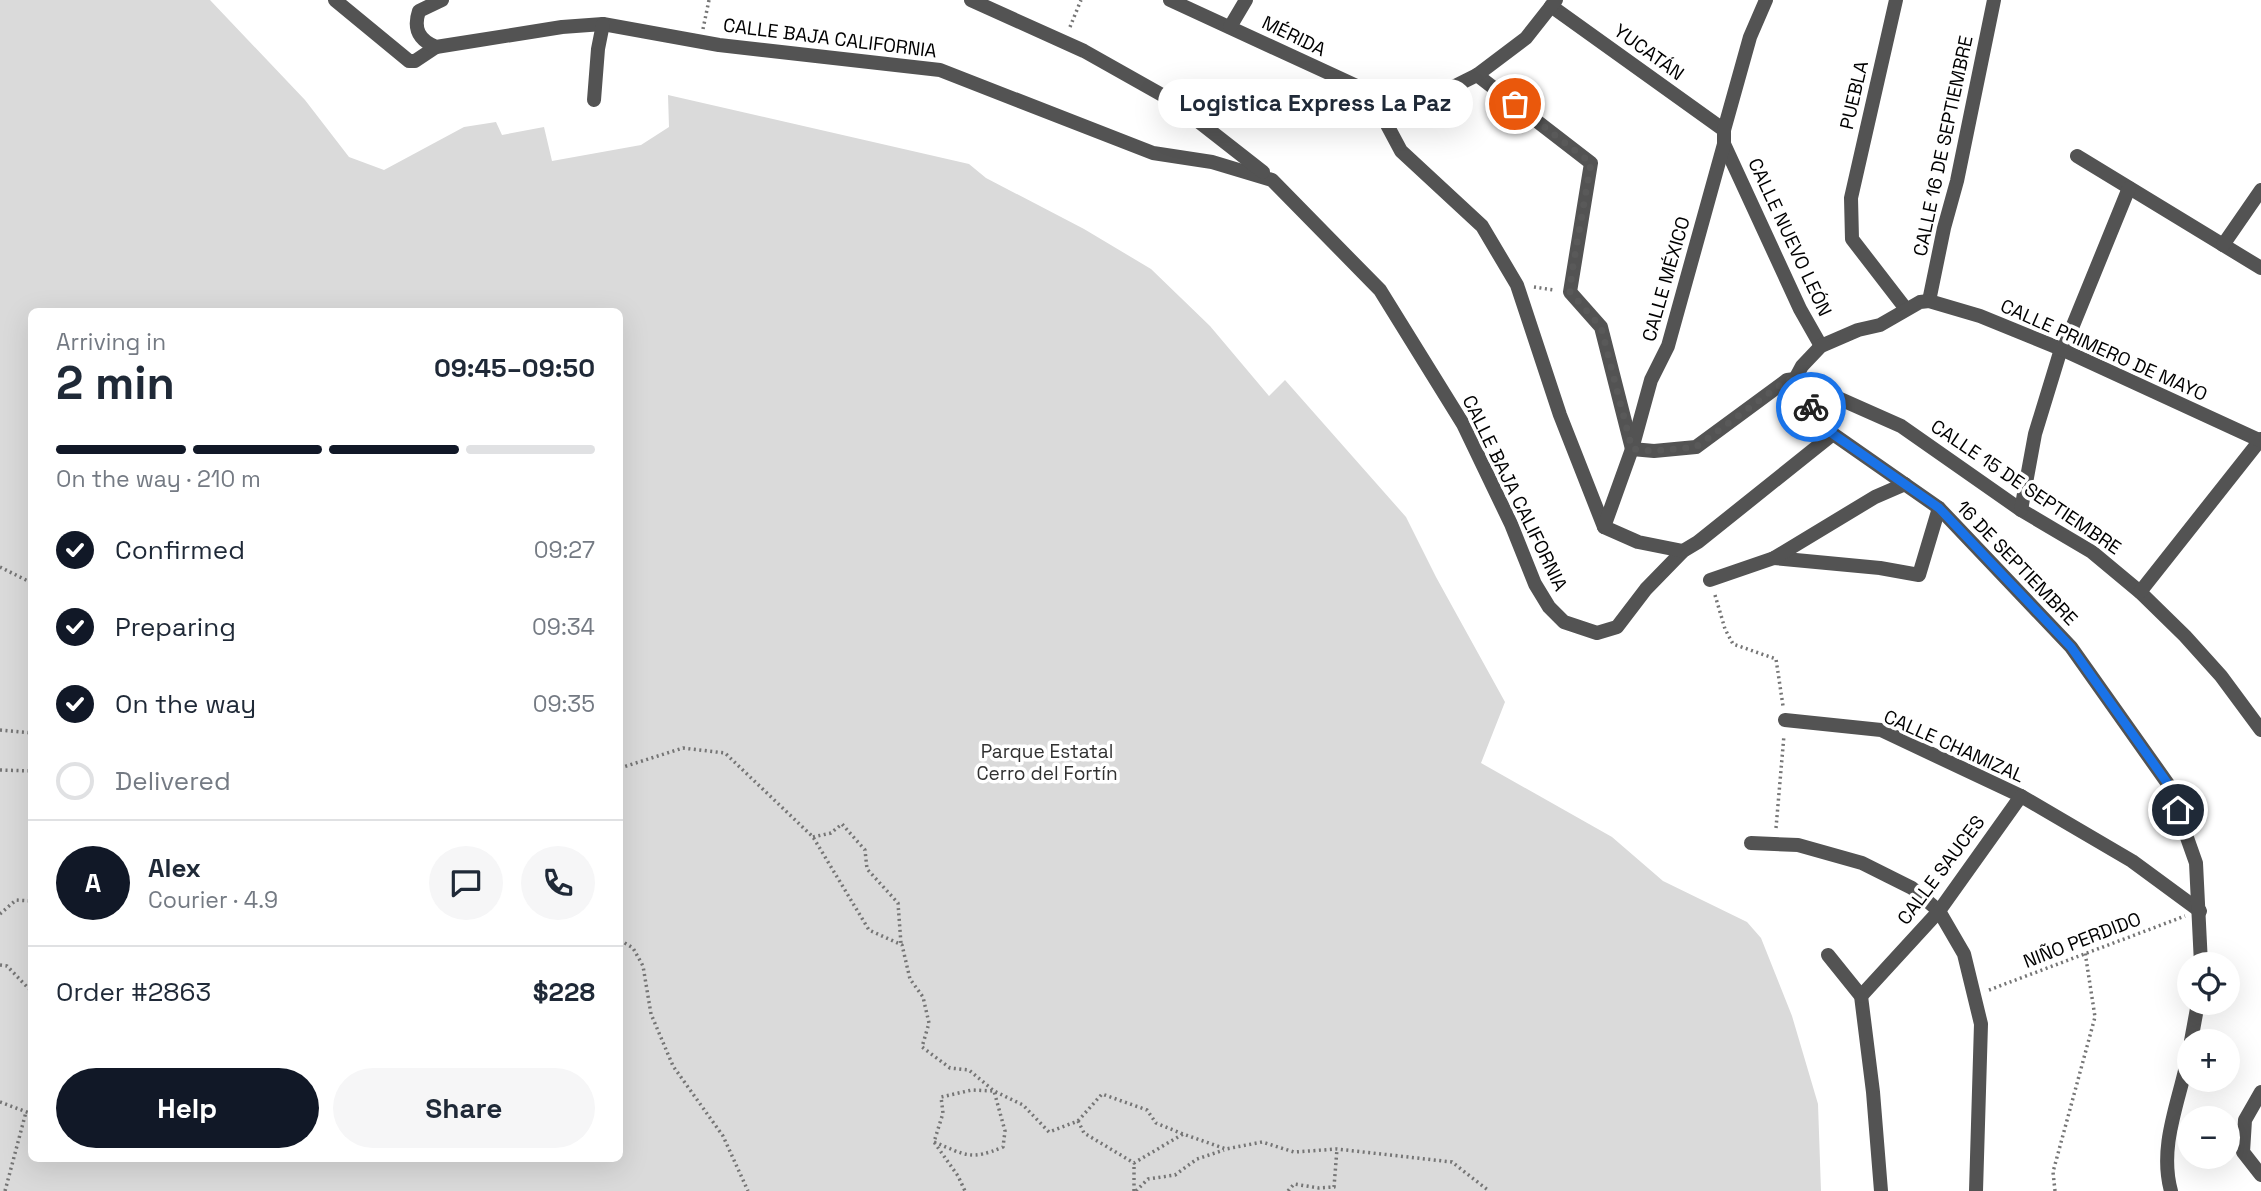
<!DOCTYPE html>
<html lang="en">
<head>
<meta charset="utf-8">
<style>
	:root { --surface:#fff; --page:#f6f6f7; --text:#1f2937; --muted:#747a83; --line:#e0e1e3; --accent:#111827 }
	body { margin:0; font-family:"Space Grotesk",sans-serif; background:var(--page); color:var(--text); height:100vh; display:flex; flex-direction:column; font-size:26px; white-space:nowrap }
	* { box-sizing:border-box; margin:0 }
	p { font-size:23px; color:var(--muted) }
	.icon { flex:none; width:38px; height:38px; fill:none; stroke:currentColor; stroke-width:2; stroke-linecap:round; stroke-linejoin:round }
	.map { position:relative; flex:1; overflow:hidden }
	.side { position:absolute; left:28px; top:308px; width:595px; height:854px; display:flex; flex-direction:column; background:var(--surface); border-radius:10px; box-shadow:0 7px 28px #0002 }
	.side>* { flex:none }
	.buttons { position:absolute; left:2177px; top:952px; display:grid; gap:14px }
	.buttons a { display:grid; place-items:center; width:63px; height:63px; border-radius:50%; background:var(--surface); box-shadow:0 7px 28px #0002; font-size:35px }
	.pin { position:absolute; display:grid; place-items:center; width:60px; height:60px; color:#fff; margin:-30px; border:4px solid #fff; border-radius:50%; box-shadow:0 2px 7px #0007 }
	.courier { position:absolute; display:grid; place-items:center; width:70px; height:70px; margin:-35px; border:5px solid #1a73e8; border-radius:50%; background:#fff; color:#222; box-shadow:0 2px 9px #0007 }
	.bubble { position:absolute; height:49px; border-radius:24px; background:var(--surface); box-shadow:0 7px 28px #0002; font-size:23px; font-weight:700; line-height:49px; text-align:center }
	.headline em { font-style:normal; font-weight:700 }
	.headline div { display:flex; flex-direction:column-reverse }
	.headline { display:flex; align-items:center; justify-content:space-between; height:119px; padding:0 28px }
	h1 { font-size:46px; font-weight:700; line-height:52px }
	.bar { display:grid; grid-template-columns:repeat(4,1fr); gap:10px 7px; align-content:center; height:84px; padding:0 28px }
	.bar i { height:9px; border-radius:5px; background:var(--line) }
	.bar .on { background:var(--accent) }
	.bar p { grid-column:span 4 }
	.line { display:flex; align-items:center; gap:18px; padding:0 28px; border-top:2px solid var(--line) }
	.line div { flex:1 }
	.round { display:grid; place-items:center; flex:none; width:74px; height:74px; border-radius:37px; background:var(--page) }
	ol { padding:0 28px; list-style:none }
	li { display:flex; align-items:center; gap:21px; height:77px }
	li p { margin-inline-start:auto }
	li .icon { padding:7px; border-radius:50%; background:var(--accent); color:#fff; stroke-width:4 }
	li:last-child { color:var(--muted) }
	li i { width:38px; height:38px; border:4px solid var(--line); border-radius:50% }
	.primary-button { display:flex; gap:14px; margin-top:auto; padding:14px 28px }
	.primary-button a { flex:1; height:80px; border-radius:42px; background:var(--accent); color:#fff; font-size:28px; font-weight:700; line-height:80px; text-align:center }
	.primary-button a+a { background:var(--page); color:var(--text) }
	.map>svg:first-child { display:block }
	.green { fill:#dadada; fill-rule:evenodd }
	.lines { fill:none; stroke-linecap:round; stroke-linejoin:round }
	.path { stroke:#757575; stroke-width:3.5; stroke-dasharray:2 3.5; stroke-linecap:butt }
	.street { stroke:#535353; stroke-width:14 }
	.done { stroke:#595959; stroke-width:7; stroke-dasharray:0 12.6 }
	.route { stroke:#1a73e8; stroke-width:9 }
	.labels { text-anchor:middle; dominant-baseline:central; stroke-width:7; stroke-linejoin:round; paint-order:stroke }
	.street-label { font-size:19px; fill:#000; stroke:#fff }
	.park-label { font-size:19px; fill:#313131; stroke:#fff }
</style>
</head>
<body>
<div class="map">
<svg width="2261" height="1191" viewBox="0 0 2261 1191">
	<rect width="100%" height="100%" fill="#fff"/>
	<path class="green" d="M0,0h210l95,100 44,57 35,13 80,-43 32,-5 6,13 42,-8 8,34 89,-16 28,-18 -1,-32 301,69 17,14 98,51 67,40 59,57 59,70 16,-16 121,137 30,60 69,125 -24,61 131,74 51,44 84,41 14,16 31,78 26,88 3,87h-1821zM32,312h588v846h-588z"/>
	<g class="lines">
		<g class="path">
			<polyline points="1070,27 1081,0"/>
			<polyline points="703,29 709,0"/>
			<polyline points="1534,287 1554,290"/>
			<polyline points="0,567 32,583"/>
			<polyline points="1715,595 1725,629 1733,644 1776,659 1783,706"/>
			<polyline points="0,730 32,733"/>
			<polyline points="620,768 683,748 725,753 813,837 869,930 902,945 910,979 923,997 929,1023 922,1047 950,1068 969,1070 994,1091 1023,1105 1049,1132 1078,1121 1084,1133 1134,1163 1183,1134 1226,1149 1262,1142 1294,1152 1337,1149 1452,1162 1489,1191"/>
			<polyline points="0,770 32,771"/>
			<polyline points="1776,828 1784,735"/>
			<polyline points="813,837 831,833 842,824 865,850 867,869 898,903 901,944"/>
			<polyline points="0,914 16,900 32,901"/>
			<polyline points="620,940 633,948 643,966 651,1014 673,1066 723,1136 748,1191"/>
			<polyline points="0,965 7,966 32,992"/>
			<polyline points="1989,990 2185,916"/>
			<polyline points="0,1102 32,1114"/>
			<polyline points="1078,1121 1102,1094 1147,1110 1156,1123 1183,1134"/>
			<path d="M934,1142c32,13 36,19 69,5l2,-16 -11,-40 -22,-1 -31,7 2,16 -9,29 24,34 7,15"/>
			<polyline points="5,1191 26,1112"/>
			<polyline points="1134,1191 1134,1163"/>
			<polyline points="1136,1191 1148,1179 1175,1175 1197,1159 1224,1150"/>
			<polyline points="1288,1191 1294,1184 1319,1188 1334,1187 1337,1149"/>
			<polyline points="2055,1191 2053,1172 2095,1017 2085,952"/>
		</g>
		<g class="street">
			<polyline points="335,0 409,61 415,61 436,47"/>
			<path d="M442,0l-23,11c-6,18 0,29 17,36l126,-20 41,-3 116,21 221,25 213,83 59,9 60,18 108,110 83,134 48,100 24,60 14,23 15,15 33,11 20,-6 29,-38 37,-38 15,-9 135,-108"/>
			<polyline points="971,0 1084,51 1171,100 1263,172"/>
			<polyline points="1170,0 1372,93 1382,103 1385,121 1401,151 1482,226 1517,285 1560,415 1604,527"/>
			<polyline points="1896,0 1851,198 1852,239 1906,309"/>
			<polyline points="1551,6 1724,130"/>
			<polyline points="1230,27 1246,0"/>
			<polyline points="1477,75 1591,163 1570,292 1601,327 1632,449 1654,451 1696,447 1787,380 1795,379 1901,426 2021,510 2092,552 2140,592 2185,636 2221,676 2261,730"/>
			<polyline points="594,100 598,49 603,24"/>
			<polyline points="1385,121 1477,75 1526,38 1556,0"/>
			<polyline points="1724,144 1800,309 1821,346"/>
			<polyline points="2077,156 2261,268"/>
			<polyline points="2223,245 2261,190"/>
			<polyline points="1929,301 1944,228 1957,181 1994,0"/>
			<polyline points="2021,510 2035,434 2061,349 2065,345 2129,188"/>
			<polyline points="1683,551 1638,542 1604,527 1632,449 1651,380 1668,346 1724,144 1724,130 1750,37 1766,0"/>
			<polyline points="1774,558 1880,568 1919,575 1939,508"/>
			<polyline points="1710,580 1774,558 1875,497 1905,484"/>
			<polyline points="2140,592 2261,439"/>
			<polyline points="1785,720 1881,730 2021,796 2132,861 2200,911"/>
			<polyline points="1751,843 1798,845 1862,863 1912,888 1939,911 1964,954 1981,1024 1976,1191"/>
			<polyline points="1828,955 1861,996 1873,1092 1881,1191"/>
			<polyline points="2201,964 2196,863 2168,784 2071,647 1939,508 1833,434 1800,393 1795,379 1802,366 1821,346 1858,330 1880,325 1920,302 1929,301 1980,316 2061,349 2261,441"/>
			<polyline points="1861,996 1939,911 2021,796"/>
			<polyline points="2191,1041 2198,1003"/>
			<polyline points="2261,1092 2245,1120 2243,1152 2261,1175"/>
			<path d="M2171,1191c-13,-47 10,-93 18,-139"/>
		</g>
	</g>
	<g class="lines">
		<polyline class="done" points="1515,104 1591,163 1572,272 1570,292 1601,327 1632,449 1654,451 1696,447 1787,380 1795,379 1800,393 1811,407"/>
		<polyline class="route" points="1811,407 1833,434 1939,508 2052,627 2071,647 2168,784 2178,810"/>
	</g>
	<g class="labels">
		<g class="street-label">
			<text transform="translate(1294 36) rotate(26)">MÉRIDA</text>
			<text transform="translate(830 38) rotate(7)">CALLE BAJA CALIFORNIA</text>
			<text transform="translate(1649 52) rotate(36)">YUCATÁN</text>
			<text transform="translate(1854 95) rotate(-77)">PUEBLA</text>
			<text transform="translate(1943 146) rotate(-78)">CALLE 16 DE SEPTIEMBRE</text>
			<text transform="translate(1790 237) rotate(65)">CALLE NUEVO LEÓN</text>
			<text transform="translate(1666 279) rotate(-74)">CALLE MÉXICO</text>
			<text transform="translate(2104 350) rotate(24)">CALLE PRIMERO DE MAYO</text>
			<text transform="translate(2026 487) rotate(34)">CALLE 15 DE SEPTIEMBRE</text>
			<text transform="translate(1515 493) rotate(64)">CALLE BAJA CALIFORNIA</text>
			<text transform="translate(2017 563) rotate(46)">16 DE SEPTIEMBRE</text>
			<text transform="translate(1954 746) rotate(24)">CALLE CHAMIZAL</text>
			<text transform="translate(1941 870) rotate(-53)">CALLE SAUCES</text>
			<text transform="translate(2082 940) rotate(-21)">NIÑO PERDIDO</text>
		</g>
		<g class="park-label">
			<text x="1047" y="751">Parque Estatal<tspan x="1047" dy="22">Cerro del Fortín</tspan></text>
		</g>
	</g>
</svg>
<div class="buttons">
<a><svg class="icon" aria-label="locate" viewBox="0 0 24 24"><circle cx="12" cy="12" r="6"/><path d="M12 2v4M12 18v4M2 12h4M18 12h4"/></svg></a>
<a>+</a>
<a>−</a>
</div>
<div class="pin" style="left:1515px;top:104px;background:#ea580c"><svg class="icon" aria-label="bag" viewBox="0 0 24 24"><path d="M5 8h14l-1 12H6zM9 8a3 3 0 0 1 6 0"/></svg></div>
<div class="pin" style="left:2178px;top:810px;background:#1f2937"><svg class="icon" aria-label="home" viewBox="0 0 24 24"><path d="M3 11l9-7 9 7M6 9v11h12V9"/></svg></div>
<div class="courier" style="left:1811px;top:407px"><svg class="icon" aria-label="bike" viewBox="0 0 24 24"><circle cx="6" cy="16" r="4"/><circle cx="18" cy="16" r="4"/><path d="M6 16l4-8h5l3 8M10 8l3 8H6M13 5h3"/></svg></div>
<div class="bubble" style="left:1158px;top:79px;width:315px">Logistica Express La Paz</div>
<section class="side">
<div class="headline"><div><h1>2 min</h1><p>Arriving in</p></div><em>09:45–09:50</em></div>
<div class="bar"><i class="on"></i><i class="on"></i><i class="on"></i><i></i><p>On the way · 210 m</p></div>
<ol>
<li><svg class="icon" aria-label="check" viewBox="0 0 24 24"><path d="M5 12l5 5 9-10"/></svg>Confirmed<p>09:27</p></li>
<li><svg class="icon" aria-label="check" viewBox="0 0 24 24"><path d="M5 12l5 5 9-10"/></svg>Preparing<p>09:34</p></li>
<li><svg class="icon" aria-label="check" viewBox="0 0 24 24"><path d="M5 12l5 5 9-10"/></svg>On the way<p>09:35</p></li>
<li><i></i>Delivered</li>
</ol>
<div class="line" style="height:126px"><b class="round" style="background:var(--accent);color:#fff">A</b><div><b>Alex</b><p>Courier · 4.9</p></div><a class="round"><svg class="icon" aria-label="chat" viewBox="0 0 24 24"><path d="M4 5h16v11H9l-5 4z"/></svg></a><a class="round"><svg class="icon" aria-label="phone" viewBox="0 0 24 24"><path d="M5 4h4l2 5-3 2q2 4 5 5l2-3 5 2v4C11 20 4 13 5 4z"/></svg></a></div>
<div class="line" style="height:91px"><div>Order #2863</div><b>$228</b></div>
<div class="primary-button"><a>Help</a><a>Share</a></div>
</section>
</div>
</body>
</html>
